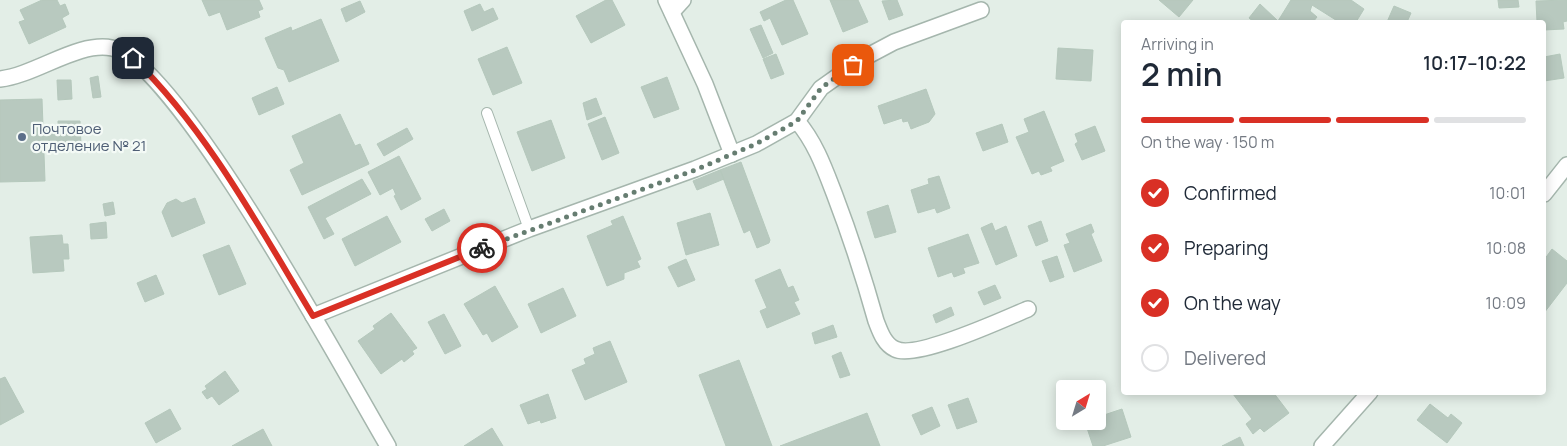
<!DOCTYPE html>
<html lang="en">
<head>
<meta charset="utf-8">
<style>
	:root { --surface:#fff; --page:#f2f2f3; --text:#1f2937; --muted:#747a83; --line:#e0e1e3; --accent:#d93025 }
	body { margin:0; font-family:Manrope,sans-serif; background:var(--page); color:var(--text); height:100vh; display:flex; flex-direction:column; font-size:19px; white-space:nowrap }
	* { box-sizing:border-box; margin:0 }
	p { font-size:16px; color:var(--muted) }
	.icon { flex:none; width:28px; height:28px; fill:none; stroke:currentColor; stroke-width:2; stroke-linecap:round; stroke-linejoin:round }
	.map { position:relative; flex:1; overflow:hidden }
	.side { position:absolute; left:1121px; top:20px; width:425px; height:375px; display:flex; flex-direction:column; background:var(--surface); border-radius:5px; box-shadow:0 2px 12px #0003 }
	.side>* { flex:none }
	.needle { width:32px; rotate:38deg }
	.buttons { position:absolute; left:1056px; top:380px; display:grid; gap:10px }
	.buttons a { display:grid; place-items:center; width:50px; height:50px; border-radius:5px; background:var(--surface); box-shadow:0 2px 12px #0003; font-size:25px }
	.pin { position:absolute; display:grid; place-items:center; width:42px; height:42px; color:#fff; margin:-21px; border-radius:10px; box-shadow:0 2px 8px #0006 }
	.courier { position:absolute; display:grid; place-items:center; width:50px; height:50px; margin:-25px; border:4px solid #d93025; border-radius:50%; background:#fff; color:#222; box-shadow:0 1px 6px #0007 }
	.head em { font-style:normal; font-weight:600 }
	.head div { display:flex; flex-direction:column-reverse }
	.head { display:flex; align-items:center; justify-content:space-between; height:85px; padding:0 20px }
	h1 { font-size:32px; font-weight:600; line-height:38px }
	.bar { display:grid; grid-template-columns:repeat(4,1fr); gap:8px 5px; align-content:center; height:60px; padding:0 20px }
	.bar i { height:6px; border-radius:4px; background:var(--line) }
	.bar .active { background:var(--accent) }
	.bar p { grid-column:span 4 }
	ol { padding:0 20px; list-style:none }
	li { display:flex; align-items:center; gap:15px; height:55px }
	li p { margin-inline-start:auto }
	li .icon { padding:5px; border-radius:50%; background:var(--accent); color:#fff; stroke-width:4 }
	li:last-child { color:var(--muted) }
	li i { width:28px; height:28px; border:2px solid var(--line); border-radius:50% }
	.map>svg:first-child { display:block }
	.building { fill:#b8c9bf; stroke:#b5c8bc }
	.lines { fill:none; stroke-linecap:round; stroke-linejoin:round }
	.lane-casing { stroke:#a5b6ad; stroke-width:12 }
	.street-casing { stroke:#a5b6ad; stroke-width:18 }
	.lane { stroke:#fff; stroke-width:10 }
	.street { stroke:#fff; stroke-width:15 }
	.done { stroke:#667d71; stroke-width:5; stroke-dasharray:0 9 }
	.route { stroke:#d93025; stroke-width:6 }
	.service-dot { fill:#5c6f8a; stroke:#f4faf6; stroke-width:2 }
	.labels { text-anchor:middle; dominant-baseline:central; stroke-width:4.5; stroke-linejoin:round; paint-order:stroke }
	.service-label { font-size:15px; fill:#4e5e75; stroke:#f4faf6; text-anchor:start }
</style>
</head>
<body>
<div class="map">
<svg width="1567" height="446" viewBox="0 0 1567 446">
	<rect width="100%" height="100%" fill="#e3eee7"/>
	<g class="building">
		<polygon points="42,0 57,0 60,6 65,4 69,14 62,18 66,27 29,44 19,22 25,20 20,10"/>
		<polygon points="202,0 259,0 263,9 258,11 260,17 227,30 220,12 209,16"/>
		<polygon points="606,0 612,0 625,25 591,43 576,16"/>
		<polygon points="786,0 793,0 808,34 782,45 770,18 764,21 760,12"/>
		<polygon points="830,0 858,0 868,22 843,32"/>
		<polygon points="897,0 903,15 889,20 882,1"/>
		<polygon points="1159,0 1193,0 1179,17"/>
		<polygon points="1291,0 1351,0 1364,9 1356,22 1339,22 1312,5 1310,11 1317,17 1313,22 1254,22 1249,18 1260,4 1278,21"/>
		<polygon points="1498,0 1518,0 1519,7 1499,8"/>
		<polygon points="1567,0 1567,21 1563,22 1564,29 1544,30 1544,22 1537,22 1536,1"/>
		<polygon points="360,1 365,12 346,22 341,9"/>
		<polygon points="480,4 484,12 493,8 498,19 472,31 464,11"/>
		<polygon points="1394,6 1411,13 1407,22 1387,22"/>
		<polygon points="321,19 339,61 289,82 284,70 278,68 265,38 291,27 292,31"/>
		<polygon points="761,25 773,53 763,58 750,29"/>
		<polygon points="507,47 522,83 493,95 478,59"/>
		<polygon points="1058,48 1093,50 1091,81 1056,79"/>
		<polygon points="776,54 784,74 771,79 763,59"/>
		<polygon points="1560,54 1564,78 1544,81 1544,57"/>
		<polygon points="98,76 101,97 93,98 90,78"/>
		<polygon points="667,77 679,109 654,118 641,87"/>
		<polygon points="57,80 71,80 72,99 58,100"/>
		<polygon points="277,87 284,104 259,115 252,98"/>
		<polygon points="926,89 935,114 929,122 911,129 908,121 903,122 902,118 884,124 878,106"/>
		<polygon points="596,98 602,114 587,120 583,103"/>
		<polygon points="42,99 45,181 0,182 0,100"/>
		<polygon points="1044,111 1064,161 1050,167 1052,171 1041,175 1039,171 1032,174 1016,137 1029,132 1024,119"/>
		<polygon points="340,114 355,146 360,144 369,164 302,195 290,170 304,163 292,136"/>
		<polygon points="605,117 619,153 602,160 588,124"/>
		<polygon points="551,120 565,158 532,171 517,132"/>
		<polygon points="58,121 80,121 81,145 43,145 43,129 58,128"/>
		<polygon points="1002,124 1008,142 983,151 976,133"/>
		<polygon points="1095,126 1105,151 1082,160 1075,144 1078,142 1075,134"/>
		<polygon points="407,128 413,139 384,156 377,144"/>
		<polygon points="399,156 421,199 401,210 394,196 396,195 393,188 380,195 368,172"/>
		<polygon points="741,162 770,240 769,243 757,248 750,230 744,233 720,170"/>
		<polygon points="720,170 724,179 697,190 693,181"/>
		<polygon points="939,176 950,208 937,213 935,208 918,213 911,190 929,184 928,179"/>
		<polygon points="362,179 371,194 325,218 334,234 324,239 308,207"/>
		<polygon points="195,198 205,223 172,237 162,212 167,203 176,199 182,203"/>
		<polygon points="113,202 115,214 105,216 103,204"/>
		<polygon points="888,205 896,232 875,238 867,212"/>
		<polygon points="444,209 450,221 432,231 425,219"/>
		<polygon points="710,213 719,245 686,255 677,223"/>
		<polygon points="387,216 401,242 355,266 342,239"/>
		<polygon points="623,216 641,259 637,261 640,267 624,273 624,279 607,286 587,236 613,225 611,221"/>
		<polygon points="1041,221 1048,241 1036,246 1028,226"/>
		<polygon points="106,222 107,238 91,239 90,224"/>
		<polygon points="992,223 995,231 1006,226 1017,256 996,265 981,228"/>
		<polygon points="1091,224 1094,232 1091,234 1102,261 1074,272 1064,245 1070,243 1066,234"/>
		<polygon points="968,234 979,263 963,268 965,273 954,277 952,272 938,277 928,248"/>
		<polygon points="62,235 63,244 68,244 69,259 63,259 64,271 33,273 30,237"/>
		<polygon points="229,245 246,284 219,295 203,255"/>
		<polygon points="1552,249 1567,261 1567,283 1544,313 1544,260"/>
		<polygon points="1057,256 1064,277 1050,282 1042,261"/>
		<polygon points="686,259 695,280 678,287 668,267"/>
		<polygon points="780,269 788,288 793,286 799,300 794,302 800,314 767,328 760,311 767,308 755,280"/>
		<polygon points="156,275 164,294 145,302 137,283"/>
		<polygon points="995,285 1001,298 984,305 978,292"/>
		<polygon points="495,286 518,327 492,342 487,333 483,335 464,304"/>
		<polygon points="563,288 576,316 541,333 528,304"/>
		<polygon points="951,307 954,315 936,323 933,315"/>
		<polygon points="391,313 417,348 412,351 414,354 404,362 402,359 381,374 358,341 375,329 373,326"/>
		<polygon points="444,314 461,346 445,354 428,322"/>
		<polygon points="833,325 837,337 815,344 812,333"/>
		<polygon points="610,341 627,382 585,400 572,370 586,364 584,359 595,354 593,348"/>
		<polygon points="841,352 850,375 840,378 832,356"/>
		<polygon points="739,360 772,446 726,446 699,375"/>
		<polygon points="225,371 239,391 219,405 212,396 207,399 202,392 207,389 205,386"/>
		<polygon points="5,377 24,412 0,425 0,379"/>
		<polygon points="1236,392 1273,392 1289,413 1264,432 1260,428 1253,434 1246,424 1252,419 1233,394"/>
		<polygon points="548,394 556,418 541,423 540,420 528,424 520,405"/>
		<polygon points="968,398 977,422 957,429 948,405"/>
		<polygon points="1430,404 1448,418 1451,414 1462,423 1447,443 1417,420"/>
		<polygon points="932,407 940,426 921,435 912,415"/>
		<polygon points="170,409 181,429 156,443 145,423"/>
		<polygon points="1122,409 1131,437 1103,446 1093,446 1085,422 1098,421 1098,417"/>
		<polygon points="867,413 880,446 780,446"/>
		<polygon points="492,428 503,446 464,446"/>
		<polygon points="263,429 272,446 232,446"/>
		<polygon points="1240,437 1244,446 1222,446"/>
	</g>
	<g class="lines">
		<g class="lane-casing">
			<polyline id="lane" points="487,113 529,229"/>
		</g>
		<g class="street-casing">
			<g id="street">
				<polyline points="666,0 705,84 732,154"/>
				<polyline points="672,12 683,0"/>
				<path d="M0,79c36,-4 78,-38 112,-31 66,14 235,329 276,398"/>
				<path d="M797,121c18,21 27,46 37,72 16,42 30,85 42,128 4,10 8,23 19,28 21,11 109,-30 133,-40"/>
				<polyline points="1544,194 1567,165"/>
				<polyline points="313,316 529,229 695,169 756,144 797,121 821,88 862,59 894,42 981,10"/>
				<polyline points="1322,446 1370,392"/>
			</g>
		</g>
		<use href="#lane" class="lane"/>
		<use href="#street" class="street"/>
	</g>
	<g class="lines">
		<polyline class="done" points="482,248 695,170 756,144 797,121 821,88 853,65"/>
		<path class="route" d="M133,58c75,73 126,169 180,258l169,-68"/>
	</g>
	<circle class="service-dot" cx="22" cy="137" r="5"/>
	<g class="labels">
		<g class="service-label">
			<text x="32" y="128">Почтовое<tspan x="32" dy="17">отделение № 21</tspan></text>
		</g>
	</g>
</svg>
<div class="buttons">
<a><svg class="needle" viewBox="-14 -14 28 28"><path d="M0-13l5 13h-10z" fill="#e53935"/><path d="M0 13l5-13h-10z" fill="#747a83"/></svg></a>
</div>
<div class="pin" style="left:853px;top:65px;background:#ea580c"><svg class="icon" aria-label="bag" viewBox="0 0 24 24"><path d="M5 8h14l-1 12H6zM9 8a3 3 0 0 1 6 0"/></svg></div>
<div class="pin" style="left:133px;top:58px;background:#1f2937"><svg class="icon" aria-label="home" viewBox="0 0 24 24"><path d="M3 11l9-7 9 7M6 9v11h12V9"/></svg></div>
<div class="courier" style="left:482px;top:248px"><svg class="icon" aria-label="bike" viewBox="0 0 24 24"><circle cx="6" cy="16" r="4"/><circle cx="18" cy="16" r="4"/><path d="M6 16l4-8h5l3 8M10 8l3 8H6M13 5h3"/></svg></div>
<section class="side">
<div class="head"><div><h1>2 min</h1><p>Arriving in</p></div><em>10:17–10:22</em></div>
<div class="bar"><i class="active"></i><i class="active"></i><i class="active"></i><i></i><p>On the way · 150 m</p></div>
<ol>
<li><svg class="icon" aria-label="check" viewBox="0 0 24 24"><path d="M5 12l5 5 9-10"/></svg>Confirmed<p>10:01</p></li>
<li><svg class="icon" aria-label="check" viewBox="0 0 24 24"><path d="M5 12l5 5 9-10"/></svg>Preparing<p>10:08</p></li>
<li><svg class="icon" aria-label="check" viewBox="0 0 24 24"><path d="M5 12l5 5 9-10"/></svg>On the way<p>10:09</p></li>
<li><i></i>Delivered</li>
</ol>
</section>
</div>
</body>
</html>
